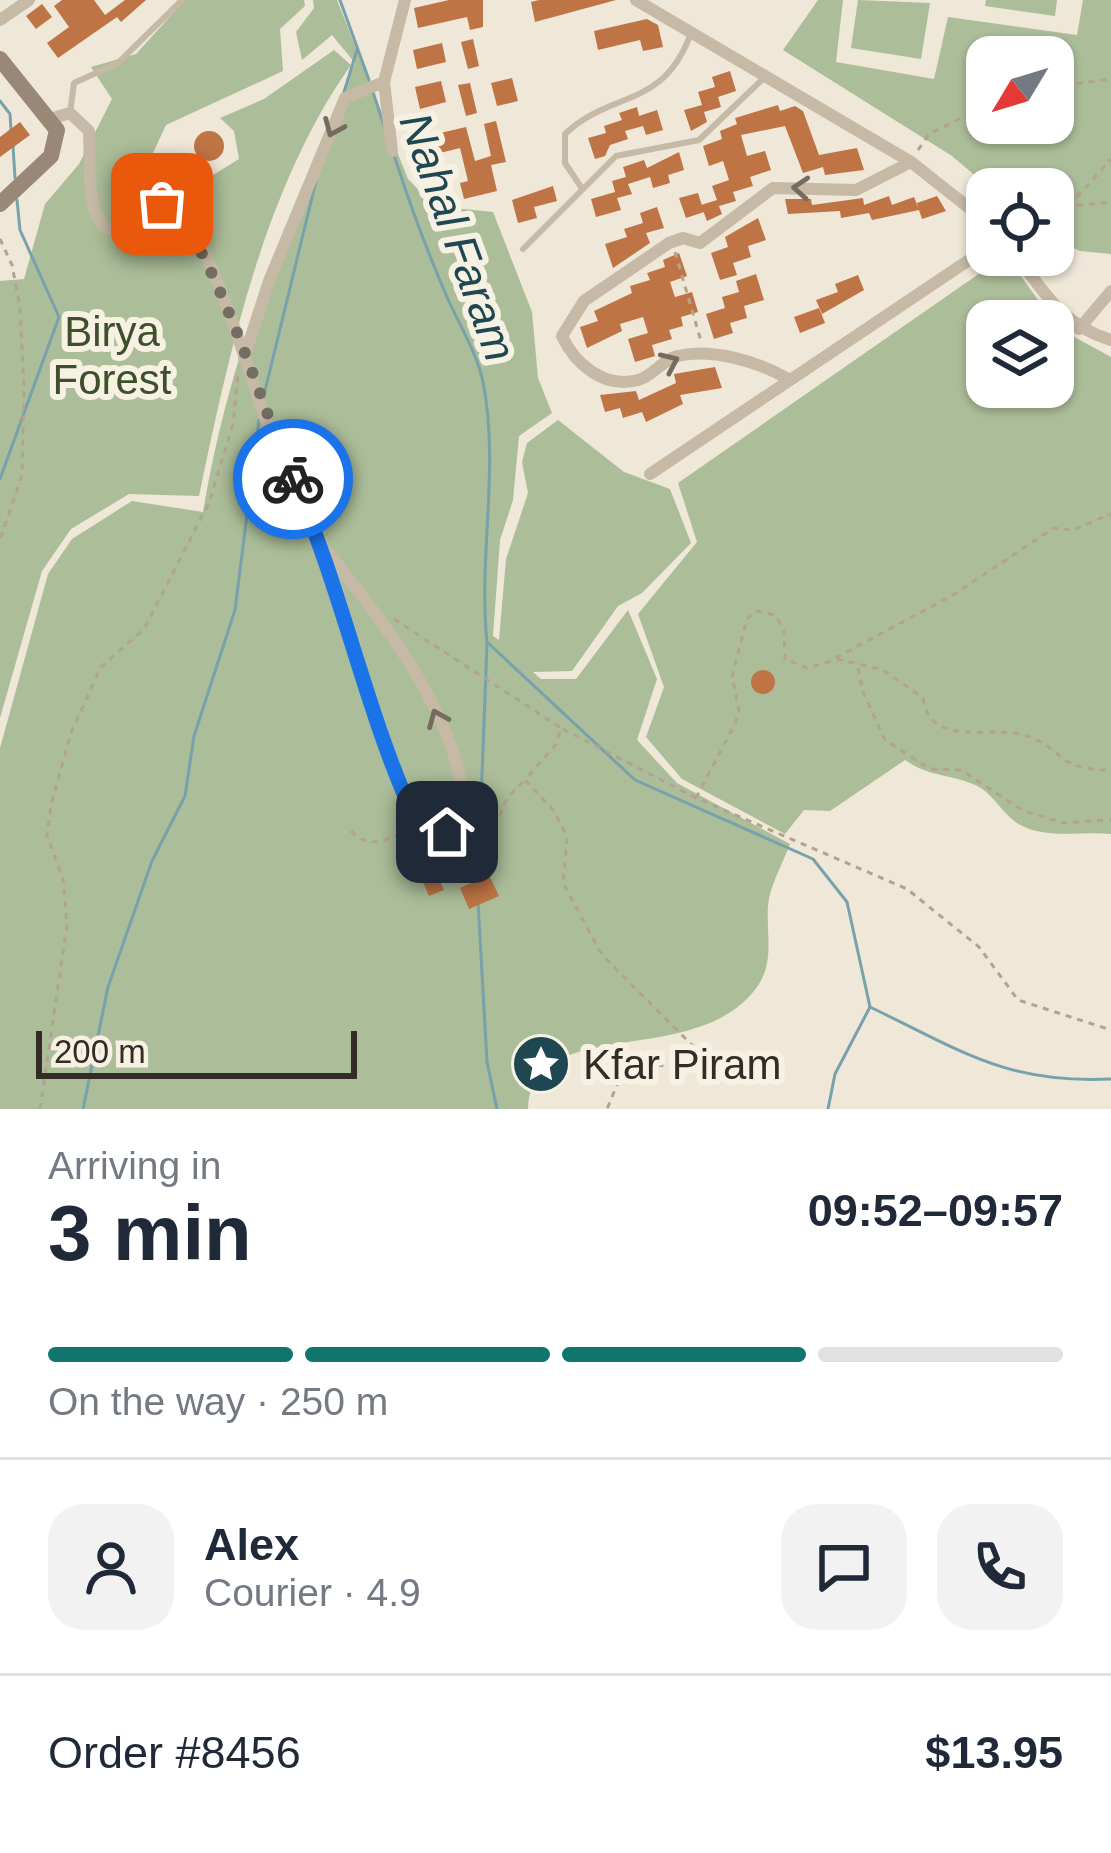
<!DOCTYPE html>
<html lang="en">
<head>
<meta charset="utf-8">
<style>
	:root { --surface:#fff; --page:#f2f2f3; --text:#1f2937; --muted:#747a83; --line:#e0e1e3; --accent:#0f766e }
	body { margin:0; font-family:Arial,sans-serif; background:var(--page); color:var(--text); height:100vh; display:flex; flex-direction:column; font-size:45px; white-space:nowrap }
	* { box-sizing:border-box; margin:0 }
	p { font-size:39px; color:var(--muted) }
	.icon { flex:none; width:66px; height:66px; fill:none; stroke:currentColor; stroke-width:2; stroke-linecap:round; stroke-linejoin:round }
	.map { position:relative; height:1109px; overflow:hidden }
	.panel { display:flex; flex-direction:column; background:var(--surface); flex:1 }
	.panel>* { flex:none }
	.needle { width:78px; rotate:232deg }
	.fabs { position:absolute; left:966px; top:36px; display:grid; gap:24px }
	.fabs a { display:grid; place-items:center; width:108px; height:108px; border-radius:24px; background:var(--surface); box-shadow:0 3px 9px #0004; font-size:60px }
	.scale { position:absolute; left:36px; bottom:30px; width:321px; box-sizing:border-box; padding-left:12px; border:6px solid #322b26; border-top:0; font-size:33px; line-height:42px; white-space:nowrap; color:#322b26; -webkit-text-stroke:9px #f7f1e3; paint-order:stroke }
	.pin { position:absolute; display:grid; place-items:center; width:102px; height:102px; color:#fff; margin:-51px; border-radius:24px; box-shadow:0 6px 18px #0006 }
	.courier { position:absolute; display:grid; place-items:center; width:120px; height:120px; margin:-60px; border:9px solid #1a73e8; border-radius:50%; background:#fff; color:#222; box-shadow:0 3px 15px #0007 }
	.summary em { font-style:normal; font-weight:600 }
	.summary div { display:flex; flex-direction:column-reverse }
	.summary { display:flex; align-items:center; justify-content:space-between; height:204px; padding:0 48px }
	h1 { font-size:78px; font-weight:600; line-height:90px }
	.bar { display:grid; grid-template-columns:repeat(4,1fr); gap:18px 12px; align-content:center; height:144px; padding:0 48px }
	.bar i { height:15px; border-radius:9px; background:var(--line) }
	.bar .selected { background:var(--accent) }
	.bar p { grid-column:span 4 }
	.line { display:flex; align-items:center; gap:30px; padding:0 48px; border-top:3px solid var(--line) }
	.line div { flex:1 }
	.round { display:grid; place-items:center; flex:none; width:126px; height:126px; border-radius:36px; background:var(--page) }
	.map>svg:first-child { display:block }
	.green { fill:#acbd99; fill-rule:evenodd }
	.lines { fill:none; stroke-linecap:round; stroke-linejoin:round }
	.stream { stroke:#78a2ab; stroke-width:3 }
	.building { fill:#bf7445 }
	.path { stroke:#b2a38f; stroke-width:3; stroke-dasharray:6 6; stroke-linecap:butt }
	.lane { stroke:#c6b9a5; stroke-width:6 }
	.street { stroke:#c6b9a5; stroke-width:12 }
	.secondary { stroke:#9a8876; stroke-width:16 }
	.oneway { stroke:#756b5f }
	.done { stroke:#746d64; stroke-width:12; stroke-dasharray:0 21.6 }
	.route { stroke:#1a73e8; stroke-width:15 }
	.labels { text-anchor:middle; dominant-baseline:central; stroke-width:12; stroke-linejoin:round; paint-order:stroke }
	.park-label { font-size:42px; fill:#3d4f2b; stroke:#f7f1e3 }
	.poi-label { font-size:42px; fill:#322b26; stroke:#f7f1e3; text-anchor:start }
	.water-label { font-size:45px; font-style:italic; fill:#1e4751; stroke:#f7f1e3 }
</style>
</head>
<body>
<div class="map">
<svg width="1111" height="1109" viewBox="0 0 1111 1109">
	<rect width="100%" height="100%" fill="#efe7d8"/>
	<g class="green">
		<path d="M185,0h119l1,6 -25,23 3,42 -117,54 -14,30 22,3 24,26 41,-25 -5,-28 -14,-13 44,-19 70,-49 17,15c-86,121 -122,287 -152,431l-70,-2 -58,35 -29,42 -42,147v-437l24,-2 21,-75 34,-40 33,-65 -21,-32 45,-13z"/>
		<path d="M313,0h24l71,179 26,27 59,6 39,100 6,66 14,35 -33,23 -6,64 -13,40 -7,96 6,4 7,-81 22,-66 -6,-31 5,-19 31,-23 66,52 46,17 21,54 -49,50 -24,13 -46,65 -39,1 8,7h35l52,-69 29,69 -20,61 40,43 113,61c-7,19 -20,41 -22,61 -2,28 7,57 -11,82 -60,84 -225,25 -229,122h-528v-361l48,-174 24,-35 60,-38 71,11c28,-168 86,-295 152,-449l-23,-28 -30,25 -6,-28 18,-24z"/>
		<path d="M818,0h25l-7,62 98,17 14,-62 129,18 6,-35h28v254l-31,-3 -27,-13v-49h-62l-39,-33 -169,-106zM987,57h66v66h-66z"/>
		<polygon points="858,0 930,3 921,59 851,48"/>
		<polygon points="986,0 1057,0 1055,16 985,6"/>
		<path d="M1006,255l52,73 53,29v477c-29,-3 -68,6 -94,-11 -16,-11 -25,-31 -42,-38 -27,-12 -44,-7 -70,-25l-75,51 -26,-1 -19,24 -103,-55 -36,-42 18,-50 -26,-73 59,-72 -19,-59zM987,321h66v66h-66z"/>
	</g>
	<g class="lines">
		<g class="stream">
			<polyline points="340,0 369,80"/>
			<polyline points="372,89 384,126"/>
			<polyline points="344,92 357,50"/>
			<polyline points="0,101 10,114 11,130"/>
			<polyline points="13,146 15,178"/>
			<path d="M395,158c15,47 32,93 52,139 12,27 30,56 36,85 17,86 -5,174 4,260l148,138 178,79 34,43 23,105c92,44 136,77 241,72"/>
			<polyline points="263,399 316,181"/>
			<polyline points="0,479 59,317 20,230 17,200"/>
			<polyline points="478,880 487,644"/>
			<polyline points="478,902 487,1062 497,1109"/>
			<polyline points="83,1109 108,987 152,861 185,796 194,736 235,610 259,420"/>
			<polyline points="828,1109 835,1074 870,1007"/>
		</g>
	</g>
	<g class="building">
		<polygon points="62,0 94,0 105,15 125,0 146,0 121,22 117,17 58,58 47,43 69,27 54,6"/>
		<polygon points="449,0 483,0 483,27 470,30 467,17 418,28 414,8"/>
		<polygon points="616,0 535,22 531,2 539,0"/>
		<polygon points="42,4 52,17 36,29 26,16"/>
		<polygon points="647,19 658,25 663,47 643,51 640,40 598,50 594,31"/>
		<polygon points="473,39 479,66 468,69 461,42"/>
		<polygon points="442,43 446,62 417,69 413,50"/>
		<polygon points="730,71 736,91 718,97 721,107 704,112 707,122 691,131 684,110 702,105 698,92 715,87 712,77"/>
		<polygon points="512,78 518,101 497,106 491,83"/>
		<polygon points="441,81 446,102 420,109 415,87"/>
		<polygon points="470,83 477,113 466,116 458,85"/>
		<polygon points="778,105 780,111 795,106 803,111 819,155 857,148 864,170 825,175 823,167 803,173 785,126 741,135 747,156 765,151 771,170 750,177 753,186 733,192 736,201 719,206 722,214 707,221 701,205 717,200 712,186 729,180 723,161 709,166 703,146 722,139 720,131 737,124 735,118"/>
		<polygon points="637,107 639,116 657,110 663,130 646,135 643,126 625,131 628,139 610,145 605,156 595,159 588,138 606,133 604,126 622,120 619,113"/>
		<polygon points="496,121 506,162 491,165 497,191 464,199 460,183 468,181 460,148 436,154 432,135 466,127 475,161 491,156 484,124"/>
		<polygon points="20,122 30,135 0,157 0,137"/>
		<circle cx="209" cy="146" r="15"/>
		<polygon points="679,152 684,170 668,175 670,183 653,188 650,177 628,184 632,194 617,198 621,210 596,217 591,199 615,192 612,181 626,177 623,167 644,160 647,168"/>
		<polygon points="553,186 557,201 534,207 537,218 518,223 512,200"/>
		<polygon points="698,193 704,212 686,218 679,198"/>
		<polygon points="889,196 892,205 914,197 919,209 917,203 937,196 946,211 922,219 919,210 872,220 869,213 841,218 840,211 788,214 785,199 811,199 812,205 863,198 864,205"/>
		<polygon points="657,207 664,228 646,233 650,243 613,268 605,244 627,237 624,229 643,223 640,213"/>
		<polygon points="758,218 766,240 748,246 751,257 733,263 737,275 720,280 711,253 728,247 725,237"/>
		<polygon points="679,253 687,276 670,282 675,297 692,292 698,312 681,317 683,326 669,330 672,339 652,345 655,356 635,362 628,339 648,333 643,317 620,324 622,331 587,348 580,327 598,321 594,311 632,293 630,286 650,280 647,273 665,267 663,260"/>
		<polygon points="756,274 764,300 744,306 747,318 730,323 733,333 714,339 706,314 725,308 722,297 739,292 736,281"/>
		<polygon points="858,275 864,290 822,314 816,300 838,292 835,284"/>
		<polygon points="819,308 825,323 800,333 794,317"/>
		<polygon points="715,367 722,388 680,395 683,404 646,422 642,412 623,418 620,408 605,412 600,395 636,391 639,400 676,383 674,374"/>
		<circle cx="763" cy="682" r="12"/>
		<polygon points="433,865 444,890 429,896 418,871"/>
		<polygon points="489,875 499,896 469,909 460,888"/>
	</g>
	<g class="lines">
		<g class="path">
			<polyline points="1053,87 1111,79"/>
			<polyline points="918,150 929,134 987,105"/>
			<polyline points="1069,206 1111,159"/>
			<polyline points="1053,208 1111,202"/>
			<polyline points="0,239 12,265 20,307 24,388 22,475 0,540"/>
			<polyline points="675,252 701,341"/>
			<polyline points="394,619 561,728 556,744 525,780 554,811 567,837 563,883 602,955 693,1046 691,1060 681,1067 652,1065 619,1080 607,1109"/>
			<path d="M837,659l46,11 40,28c7,52 70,26 104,38 37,12 27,34 84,34"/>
			<polyline points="858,668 863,692 885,740 930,769 961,770 1022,810 1063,823 1111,820"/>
			<polyline points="563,729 696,798 907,889 979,947 1018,1000 1111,1030"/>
			<polyline points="696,798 735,724 739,711 732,676 747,619 757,611 775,615 784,630 785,659 807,668 828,662 953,595 1054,528 1073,530 1111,514"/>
			<path d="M351,831c18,18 31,10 53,1l6,6"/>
			<polyline points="481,860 507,798 524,781"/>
			<polyline points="40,1109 67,925 63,879 47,836 51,805 71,733 101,667 144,629 209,503 233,424 238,375"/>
		</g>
		<g class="lane">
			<polyline points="70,113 74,83 118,63 182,0"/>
			<path d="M581,187l-16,-24v-29c48,-45 98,-24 126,-101"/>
			<polyline points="523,249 616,156 699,140 765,77"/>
		</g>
		<g class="street">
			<polyline points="636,0 911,162 987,222"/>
			<polyline points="0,20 29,0"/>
			<polyline points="384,82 392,151"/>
			<path d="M50,119l20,-6 19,18c2,30 -5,79 18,98 22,-4 40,-36 64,-22 37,21 79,170 95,214 17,45 45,87 60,133 31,92 52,188 94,275l41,-2c16,-89 -83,-213 -136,-278"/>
			<path d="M1016,255c28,38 48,71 95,85"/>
			<polyline points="1079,329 1111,291"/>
			<polyline points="244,358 269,281 345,98 384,82 405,0"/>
			<path d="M788,379c-28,-17 -76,-31 -110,-23 -15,3 -25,20 -40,24 -34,9 -63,-16 -76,-44l22,-35 85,-58 14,-5 17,5 73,-55 83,2 55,-28"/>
			<polyline points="650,474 987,248"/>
		</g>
		<polyline class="secondary" points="0,59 57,130 51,156 0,204"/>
	</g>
	<defs><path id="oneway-chevron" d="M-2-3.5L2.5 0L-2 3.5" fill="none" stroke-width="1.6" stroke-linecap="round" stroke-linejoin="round" transform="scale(3)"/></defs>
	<g class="oneway">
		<use href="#oneway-chevron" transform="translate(333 128) rotate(113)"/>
		<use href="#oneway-chevron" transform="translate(801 188) rotate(-176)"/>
		<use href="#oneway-chevron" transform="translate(670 362) rotate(-24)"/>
		<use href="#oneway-chevron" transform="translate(437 718) rotate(-113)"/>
	</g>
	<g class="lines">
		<path class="done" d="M162,204c44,14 107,224 131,275"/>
		<path class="route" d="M293,479c51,114 73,238 127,351l27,2"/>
	</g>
	<defs>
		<g id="sight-disc" transform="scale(3)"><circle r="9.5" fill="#1e4751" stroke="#f7f1e3"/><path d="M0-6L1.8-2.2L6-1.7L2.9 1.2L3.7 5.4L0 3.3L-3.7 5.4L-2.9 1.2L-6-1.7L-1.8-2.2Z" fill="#fff"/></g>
	</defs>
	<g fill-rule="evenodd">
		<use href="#sight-disc" x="541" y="1064"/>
	</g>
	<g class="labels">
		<g class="park-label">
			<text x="112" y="331">Birya<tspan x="112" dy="48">Forest</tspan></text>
		</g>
		<g class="poi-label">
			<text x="583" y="1064">Kfar Piram</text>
		</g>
		<g class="water-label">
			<text transform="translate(458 237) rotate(70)">Nahal Faram</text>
		</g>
	</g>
</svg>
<div class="fabs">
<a><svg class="needle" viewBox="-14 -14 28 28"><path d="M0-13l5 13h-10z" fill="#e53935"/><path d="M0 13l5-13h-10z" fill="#747a83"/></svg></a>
<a><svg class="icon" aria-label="locate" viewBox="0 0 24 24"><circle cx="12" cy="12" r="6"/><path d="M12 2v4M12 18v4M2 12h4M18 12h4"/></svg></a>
<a><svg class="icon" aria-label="layers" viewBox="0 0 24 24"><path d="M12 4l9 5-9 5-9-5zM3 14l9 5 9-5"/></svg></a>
</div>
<div class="scale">200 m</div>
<div class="pin" style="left:162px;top:204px;background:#ea580c"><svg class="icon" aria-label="bag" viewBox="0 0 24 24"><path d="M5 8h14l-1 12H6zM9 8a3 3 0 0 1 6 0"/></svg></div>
<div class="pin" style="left:447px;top:832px;background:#1f2937"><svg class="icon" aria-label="home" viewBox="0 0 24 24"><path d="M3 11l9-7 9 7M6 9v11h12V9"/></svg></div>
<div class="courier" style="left:293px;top:479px"><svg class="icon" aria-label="bike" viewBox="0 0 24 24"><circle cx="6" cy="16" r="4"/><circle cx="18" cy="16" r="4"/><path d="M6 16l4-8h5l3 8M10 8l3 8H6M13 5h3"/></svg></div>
</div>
<section class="panel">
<div class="summary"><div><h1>3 min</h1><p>Arriving in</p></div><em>09:52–09:57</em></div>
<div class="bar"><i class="selected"></i><i class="selected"></i><i class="selected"></i><i></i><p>On the way · 250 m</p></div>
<div class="line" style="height:216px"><a class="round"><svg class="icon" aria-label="person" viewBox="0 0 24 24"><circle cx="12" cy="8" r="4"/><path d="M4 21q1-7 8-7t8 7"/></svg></a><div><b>Alex</b><p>Courier · 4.9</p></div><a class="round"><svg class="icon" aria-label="chat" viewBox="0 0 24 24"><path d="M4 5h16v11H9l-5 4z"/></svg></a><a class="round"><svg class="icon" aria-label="phone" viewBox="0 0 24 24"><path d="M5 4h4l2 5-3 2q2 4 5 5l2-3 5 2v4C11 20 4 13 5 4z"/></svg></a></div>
<div class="line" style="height:156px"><div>Order #8456</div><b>$13.95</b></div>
</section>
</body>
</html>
